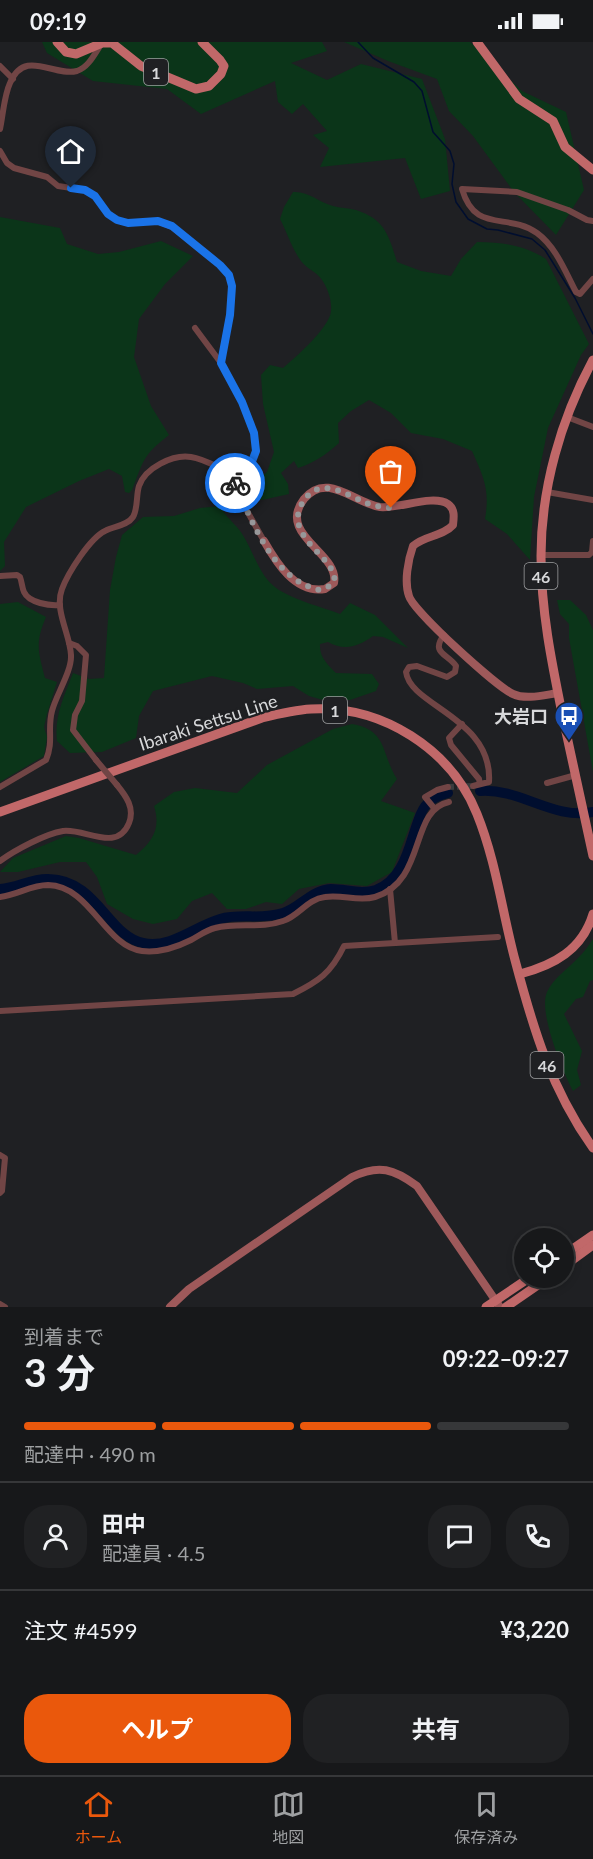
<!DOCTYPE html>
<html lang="ja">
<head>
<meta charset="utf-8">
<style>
	:root { --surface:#17181a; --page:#202123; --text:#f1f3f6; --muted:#9ea0a2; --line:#363739; --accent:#ea580c }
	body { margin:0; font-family:Lato,"Noto Sans JP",sans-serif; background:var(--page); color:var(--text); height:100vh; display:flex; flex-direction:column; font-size:22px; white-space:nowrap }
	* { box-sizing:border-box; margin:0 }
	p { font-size:20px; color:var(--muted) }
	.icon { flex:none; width:33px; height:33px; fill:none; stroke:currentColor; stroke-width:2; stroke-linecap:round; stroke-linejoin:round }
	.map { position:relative; height:1265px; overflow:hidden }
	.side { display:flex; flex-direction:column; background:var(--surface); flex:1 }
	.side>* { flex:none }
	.buttons { position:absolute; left:514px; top:1186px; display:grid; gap:12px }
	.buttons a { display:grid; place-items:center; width:60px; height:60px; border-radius:50%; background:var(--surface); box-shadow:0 3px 9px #0003,0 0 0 2px var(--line); font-size:30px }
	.pin { position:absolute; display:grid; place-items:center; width:51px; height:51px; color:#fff; margin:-62px -26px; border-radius:50% 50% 50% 0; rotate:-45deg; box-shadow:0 0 6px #0007 }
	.pin .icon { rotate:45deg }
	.courier { position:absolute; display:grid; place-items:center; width:60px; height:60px; margin:-30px; border:4px solid #1a73e8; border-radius:50%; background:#fff; color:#222; box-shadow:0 2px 8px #0007 }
	.headline em { font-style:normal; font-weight:700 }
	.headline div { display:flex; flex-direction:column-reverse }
	.headline { display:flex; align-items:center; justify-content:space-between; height:102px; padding:0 24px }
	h1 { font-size:39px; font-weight:700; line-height:45px }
	.bar { display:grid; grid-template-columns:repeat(4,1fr); gap:9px 6px; align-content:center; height:72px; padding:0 24px }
	.bar i { height:8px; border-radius:4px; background:var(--line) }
	.bar .active { background:var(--accent) }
	.bar p { grid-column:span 4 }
	.line { display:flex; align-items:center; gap:15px; padding:0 24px; border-top:2px solid var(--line) }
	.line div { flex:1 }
	.round { display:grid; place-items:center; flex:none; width:63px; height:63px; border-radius:24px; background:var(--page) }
	.primary-button { display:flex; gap:12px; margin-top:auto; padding:12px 24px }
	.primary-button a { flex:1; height:69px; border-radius:24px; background:var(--accent); color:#fff; font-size:24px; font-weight:700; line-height:69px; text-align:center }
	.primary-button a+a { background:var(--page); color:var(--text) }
	.status { display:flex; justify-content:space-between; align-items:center; height:42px; padding:0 30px; background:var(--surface); direction:ltr }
	.status svg { height:16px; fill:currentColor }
	.menu { display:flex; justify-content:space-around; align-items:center; height:84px; border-top:2px solid var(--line); background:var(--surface); font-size:16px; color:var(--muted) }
	.menu a { display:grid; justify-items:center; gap:3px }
	.menu .active { color:var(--accent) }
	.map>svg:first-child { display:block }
	.green { fill:#0b3519 }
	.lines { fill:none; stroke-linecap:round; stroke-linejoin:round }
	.stream { stroke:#000e2f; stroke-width:1.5 }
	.river { stroke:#000e2f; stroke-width:10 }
	.street-tunnel { stroke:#3b3c3e; stroke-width:6; stroke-dasharray:6 3; stroke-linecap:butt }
	.street { stroke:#714545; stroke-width:6 }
	.secondary { stroke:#9e595a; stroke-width:8 }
	.primary { stroke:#c16869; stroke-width:9 }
	.street-bridge { stroke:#714545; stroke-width:6 }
	.done { stroke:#97989a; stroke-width:6; stroke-dasharray:0 10.8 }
	.route { stroke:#1a73e8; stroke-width:8 }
	.labels { text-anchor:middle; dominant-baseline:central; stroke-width:4.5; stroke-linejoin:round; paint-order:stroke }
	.shield { fill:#1f2023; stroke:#a0a1a3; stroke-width:1.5 }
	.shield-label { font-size:16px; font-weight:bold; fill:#d7d8da }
	.poi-label { font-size:18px; font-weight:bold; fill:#d7d8da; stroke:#1f2023; text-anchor:end }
	.street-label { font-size:18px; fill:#d7d8da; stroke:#1f2023 }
</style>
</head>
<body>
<div class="status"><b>09:19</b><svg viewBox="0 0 49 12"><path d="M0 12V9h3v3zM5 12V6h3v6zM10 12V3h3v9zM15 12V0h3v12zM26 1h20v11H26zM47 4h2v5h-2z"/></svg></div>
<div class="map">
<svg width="593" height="1265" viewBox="0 0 593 1265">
	<rect width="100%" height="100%" fill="#1f2023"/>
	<g class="green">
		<polygon points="42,0 322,0 327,9 291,21 327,38 361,22 422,37 445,97 450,149 421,157 405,116 320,125 329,106 313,93 327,89 303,62 292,72 278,60 275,39 201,72 167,47 93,39 47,11"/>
		<polygon points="344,0 470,0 522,49 566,70 584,148 556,193 514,150 473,94 449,69 437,37 388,19"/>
		<path d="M293,150c16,-1 25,10 40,14 7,2 15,2 23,4 29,9 33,26 41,52l24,9 30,5 10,-17 16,-17c27,1 45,2 69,17l43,85 -8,11 -33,73 -14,69 -4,63 -23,-26 -22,-15c5,-29 -1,-41 -13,-68l-29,-12 -32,-6 -20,-20 -22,-13 -18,11 -13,12 1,20c-12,11 -25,20 -41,25l-4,-7 -13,12 7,11 1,10 -27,6 -8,-1 -5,-13 18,-14 7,-20 -11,-48 -2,-29 9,-10 13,3c13,-11 47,-41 48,-57 1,-11 -3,-22 -9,-31 -5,-8 -15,-11 -21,-19 -9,-12 -14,-29 -21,-42l4,-12z"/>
		<path d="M0,175l60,11 7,16 31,10 21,-2 42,-11 32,15 -28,28 -26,35 -5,38 17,49 18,29c-27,21 -25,25 -37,55l-3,3 -4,-1 -3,-16 -13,-7 -30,12 -53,26 -22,35 1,24 -5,5z"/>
		<path d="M220,464c5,9 8,11 14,18 19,18 21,51 45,66 18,11 40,16 61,24l10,-11 25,12 33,33 -25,-11 -10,-1c-15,11 -29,15 -45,6l-8,2c-1,13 8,21 16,29l36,1 7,10 -3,7 -26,9h-27l-14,-4 -16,-10 -36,3 -14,-6 -31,-7 -59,15 -14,25 -3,22 -34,14 -32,1 -13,-12c-3,-24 7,-45 16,-68l16,6 15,-1 6,-88 6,-33 6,-22 21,-18 31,-1 26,-8z"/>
		<polygon points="557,558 570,558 586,573 593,588 593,730 569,596 569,582 560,572"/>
		<path d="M18,560l28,15c-11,26 -8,34 -1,61l12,4 -10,32 -3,13 3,10 -3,19 -44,26v-178z"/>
		<path d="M352,682c36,6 29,30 45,55l-16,22 34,12 -23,59 -25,14 -38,-3 -30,6 -17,15 -16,-2 -20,7h-19l-15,-16 -20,8 -15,18 -24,5 -20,-5 -26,-15 -10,-27 -11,-15h-26l-42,10h-18l13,-14 53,-22 13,2 57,17c17,-14 25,-27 18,-49l20,-14 21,-4 42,5 30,-28 66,-36z"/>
		<path d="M593,897v41l-3,1 -7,16 -7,2 -12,15 18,37 -5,19 4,15 -8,6c-10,-19 -35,-79 -26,-99 6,-14 22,-24 32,-35 5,-5 10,-12 14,-18z"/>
	</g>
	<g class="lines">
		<polyline class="stream" points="358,0 373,16 414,40 422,49 433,90 450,109 454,122 452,142 456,160 468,177 487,187 498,188 532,197 545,208 575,256 593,292"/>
		<g class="river">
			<path d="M480,749c40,-3 73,29 113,21"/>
			<path d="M0,847c17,-1 32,-11 49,-10 48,1 59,57 94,64 28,6 52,-17 77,-24 20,-6 42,1 63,-6 17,-5 28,-23 48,-24 15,0 30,6 45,1 26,-10 32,-39 40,-63 3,-8 5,-18 12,-24 5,-5 12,-8 20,-10"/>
		</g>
		<polyline class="street-tunnel" points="448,745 473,744"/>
		<g class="street">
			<polyline points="0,24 13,37"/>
			<path d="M0,87c3,-14 4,-33 10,-46 15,-35 43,-6 67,-12 12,-4 18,-18 25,-28"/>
			<polyline points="0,109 7,121 14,126 47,135 58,144 85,148 95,154 108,172 117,178 128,181 157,179 172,185 220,223 229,233 232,244 230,273 221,321 242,360 254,391 256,409 251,422 233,436"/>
			<path d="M593,179l-6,-1 -19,-10 -51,-18 -55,-3c13,45 45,23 75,44 19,14 28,38 39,59l4,2 13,-15"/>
			<polyline points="195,286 221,321"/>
			<polyline points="567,375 593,385"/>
			<polyline points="547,450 593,458"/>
			<polyline points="541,513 589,513 592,510 593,499"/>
			<path d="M0,534l17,-1 3,2c2,5 2,11 4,15 5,11 26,14 36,13"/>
			<path d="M444,593c-14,18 4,19 12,31l-1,6 -8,5 -30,-11 -8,1 -3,5c4,34 87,46 83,110l-16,4"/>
			<polyline points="69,601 77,604 86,613 82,659 75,673 73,688 96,718"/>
			<polyline points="462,682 449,696 451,703 479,737 480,742"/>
			<polyline points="547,741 576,733"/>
			<path d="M0,745l46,-27c8,-19 1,-30 6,-49 4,-16 20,-40 19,-56 -1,-21 -17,-45 -9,-66 6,-16 28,-51 43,-58 9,-5 22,-5 28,-14 5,-8 3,-22 6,-31 6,-18 34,-32 52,-29 13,2 26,10 38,15l18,39 17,30"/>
			<polyline points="434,766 425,755 437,748 448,745"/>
			<path d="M0,819c15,-11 45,-27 63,-30 22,-3 54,22 66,-8 6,-15 -3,-27 -12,-38"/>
			<polyline points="390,847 395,901"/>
			<path d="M0,855c17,-2 31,-12 48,-12 43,1 56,61 94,66 17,2 35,-4 49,-11 8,-4 15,-10 24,-12 22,-6 46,1 68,-7 16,-5 24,-22 42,-24 17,-3 33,5 50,0 52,-16 34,-87 74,-95"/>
			<path d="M0,969l293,-17c26,-13 38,-21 51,-48l154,-9"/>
			<polyline points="0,1113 5,1116 2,1149 0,1151"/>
			<polyline points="0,1262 5,1265"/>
		</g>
		<g class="secondary">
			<path d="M264,499c12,21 31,53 61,48l9,-6c6,-30 -58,-48 -30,-84 23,-28 50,4 76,8 19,2 53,-13 68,-3 7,5 6,13 5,21 -11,12 -28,10 -40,21 -5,14 -9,36 -4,50 4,15 88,91 104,98 13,6 31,1 45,-1"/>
			<path d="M170,1265l19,-18 163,-112c27,-13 42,-8 65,9l83,121"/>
		</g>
		<g class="primary">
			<polyline points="57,0 66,10 76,12 102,1 112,1 141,24 196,47 209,44 221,32 224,24 220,18 202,0"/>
			<polyline points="477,0 519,57 553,79 565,105 593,128"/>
			<path d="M593,318c-32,59 -52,128 -52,196 0,55 11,108 22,162 10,46 20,92 30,138"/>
			<path d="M0,770l262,-94c16,-4 32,-8 49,-9 71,-4 140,40 166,105 19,47 25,97 38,146 18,68 36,129 78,188"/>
			<path d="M520,932c34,-9 62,-24 73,-60"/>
			<polyline points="564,1213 593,1193"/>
			<polyline points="564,1224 593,1203"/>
			<polyline points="486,1265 529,1236"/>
			<polyline points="506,1265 548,1236"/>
		</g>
		<polyline class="street-bridge" points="96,718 117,743"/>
	</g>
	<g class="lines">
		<path class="done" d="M235,441c17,39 39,98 85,107l10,-4 5,-9c-7,-20 -28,-30 -35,-49 -4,-8 -2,-19 3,-26 16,-26 41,-9 61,0 9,4 18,5 27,6"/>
		<polyline class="route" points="71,146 85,148 95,154 108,172 117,178 128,181 158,179 172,184 220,223 229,233 232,244 230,273 221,321 242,360 254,391 256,409 251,422 233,436 235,441"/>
	</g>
	<defs>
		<g id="bus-pin" transform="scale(1.5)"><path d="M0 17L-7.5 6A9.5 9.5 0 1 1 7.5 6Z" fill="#1a4fb4" stroke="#1f2023"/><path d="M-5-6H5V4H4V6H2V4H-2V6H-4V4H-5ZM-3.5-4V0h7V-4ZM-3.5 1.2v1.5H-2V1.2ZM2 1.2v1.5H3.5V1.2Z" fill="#fff"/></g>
	</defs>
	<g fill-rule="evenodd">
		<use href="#bus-pin" x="569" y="674"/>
	</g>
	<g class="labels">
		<g class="shield">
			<rect x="144" y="17" width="24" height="26" rx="4.5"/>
			<rect x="524.5" y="521" width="33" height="26" rx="4.5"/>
			<rect x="323" y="655" width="24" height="26" rx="4.5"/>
			<rect x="530.5" y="1010" width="33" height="26" rx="4.5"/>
		</g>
		<g class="shield-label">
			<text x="156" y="30">1</text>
			<text x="541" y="534">46</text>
			<text x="335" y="668">1</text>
			<text x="547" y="1023">46</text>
		</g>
		<g class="poi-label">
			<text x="548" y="674">大岩口</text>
		</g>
		<g class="street-label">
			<text transform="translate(208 680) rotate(-18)">Ibaraki Settsu Line</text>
		</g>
	</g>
</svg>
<div class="buttons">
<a><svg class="icon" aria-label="locate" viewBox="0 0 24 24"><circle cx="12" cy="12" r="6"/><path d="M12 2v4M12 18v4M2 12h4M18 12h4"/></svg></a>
</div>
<div class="pin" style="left:391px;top:466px;background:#ea580c"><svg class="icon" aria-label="bag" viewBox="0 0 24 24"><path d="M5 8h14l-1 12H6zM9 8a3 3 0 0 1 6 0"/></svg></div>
<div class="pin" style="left:71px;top:146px;background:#1f2937"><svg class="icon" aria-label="home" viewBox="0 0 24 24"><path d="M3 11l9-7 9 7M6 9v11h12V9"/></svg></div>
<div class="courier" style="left:235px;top:441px"><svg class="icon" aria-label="bike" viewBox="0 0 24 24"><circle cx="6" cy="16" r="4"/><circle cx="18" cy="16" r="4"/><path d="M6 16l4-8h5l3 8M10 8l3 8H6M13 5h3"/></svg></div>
</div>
<section class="side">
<div class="headline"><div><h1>3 分</h1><p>到着まで</p></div><em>09:22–09:27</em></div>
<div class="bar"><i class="active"></i><i class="active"></i><i class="active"></i><i></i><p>配達中 · 490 m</p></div>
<div class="line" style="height:108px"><a class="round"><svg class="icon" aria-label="person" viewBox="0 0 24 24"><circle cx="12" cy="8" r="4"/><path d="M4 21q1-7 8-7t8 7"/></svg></a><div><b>田中</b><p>配達員 · 4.5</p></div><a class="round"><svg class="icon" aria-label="chat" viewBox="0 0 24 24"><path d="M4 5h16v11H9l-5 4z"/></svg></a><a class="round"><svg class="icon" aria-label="phone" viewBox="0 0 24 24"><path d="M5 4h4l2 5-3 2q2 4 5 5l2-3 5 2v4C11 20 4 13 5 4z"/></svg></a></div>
<div class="line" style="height:78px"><div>注文 #4599</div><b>¥3,220</b></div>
<div class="primary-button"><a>ヘルプ</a><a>共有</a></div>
</section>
<nav class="menu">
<a class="active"><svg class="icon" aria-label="home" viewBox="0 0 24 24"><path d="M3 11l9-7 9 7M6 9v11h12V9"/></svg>ホーム</a>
<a><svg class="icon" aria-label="map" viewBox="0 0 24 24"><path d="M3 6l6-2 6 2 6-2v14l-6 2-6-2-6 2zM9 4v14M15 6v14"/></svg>地図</a>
<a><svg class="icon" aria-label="saved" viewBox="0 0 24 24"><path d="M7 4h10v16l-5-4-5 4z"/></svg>保存済み</a>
</nav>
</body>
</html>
